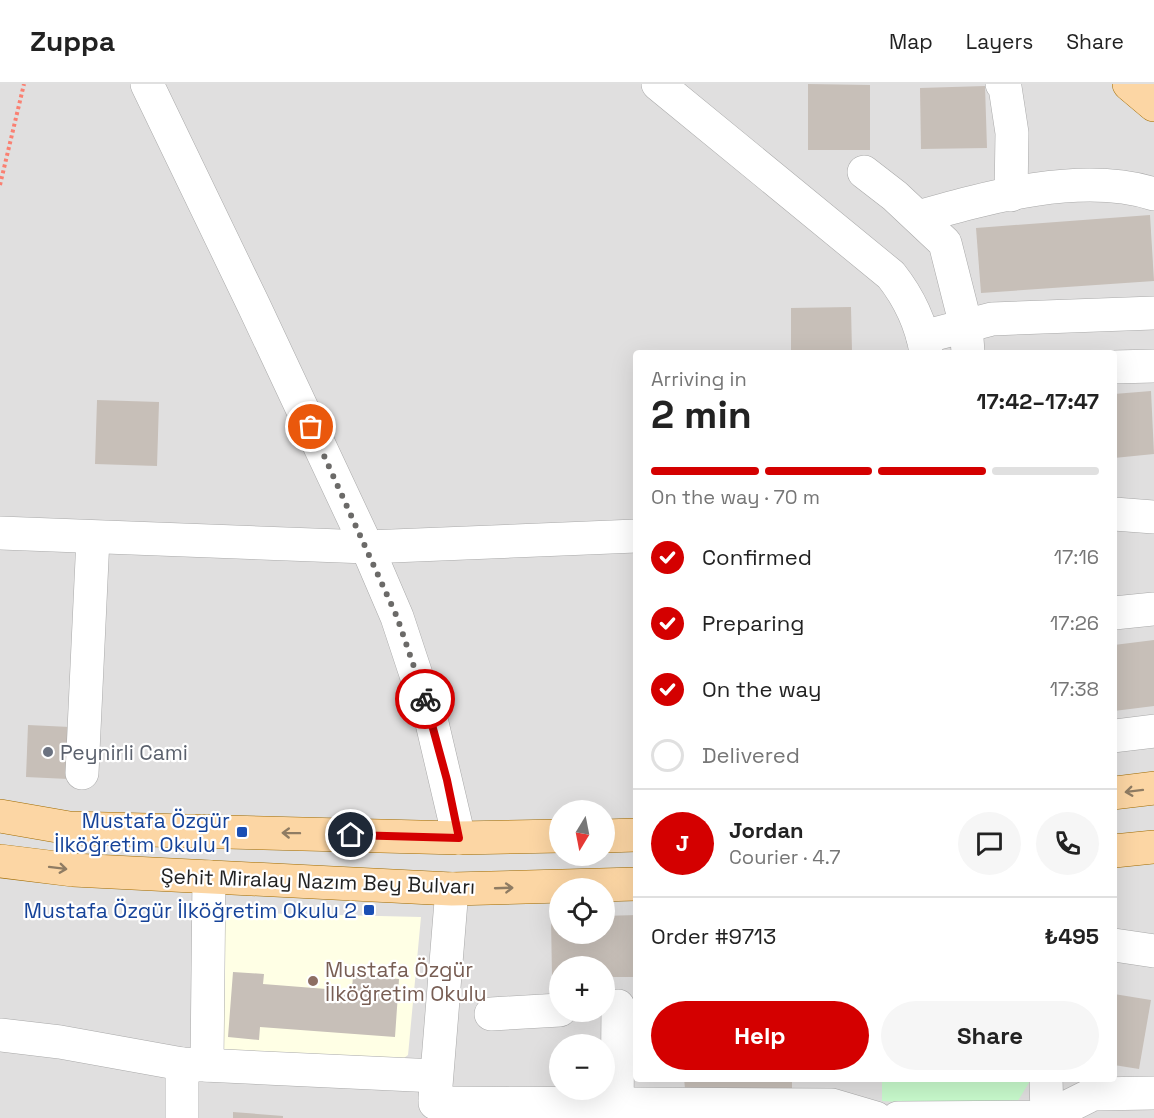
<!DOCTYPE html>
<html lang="en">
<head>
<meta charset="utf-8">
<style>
	:root { --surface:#fff; --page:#f6f6f6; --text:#222; --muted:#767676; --line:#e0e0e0; --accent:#d40000 }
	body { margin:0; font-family:"Space Grotesk",sans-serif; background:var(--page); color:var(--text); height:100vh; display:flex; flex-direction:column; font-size:22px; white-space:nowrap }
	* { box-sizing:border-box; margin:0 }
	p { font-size:20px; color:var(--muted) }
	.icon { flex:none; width:33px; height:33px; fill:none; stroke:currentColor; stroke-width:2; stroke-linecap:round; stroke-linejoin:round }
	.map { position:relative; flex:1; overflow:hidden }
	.sheet { position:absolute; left:633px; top:266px; width:484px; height:732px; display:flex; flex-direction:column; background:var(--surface); border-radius:6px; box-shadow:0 6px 24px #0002 }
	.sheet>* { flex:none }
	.needle { width:39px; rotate:190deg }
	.tools { position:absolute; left:549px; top:716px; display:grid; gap:12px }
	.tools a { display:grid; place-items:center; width:66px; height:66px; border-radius:50%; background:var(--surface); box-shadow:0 6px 24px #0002; font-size:30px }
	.pin { position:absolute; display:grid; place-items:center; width:51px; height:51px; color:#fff; margin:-26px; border:3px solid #fff; border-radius:50%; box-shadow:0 2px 6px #0007 }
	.courier { position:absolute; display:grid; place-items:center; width:60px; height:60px; margin:-30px; border:4px solid #d40000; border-radius:50%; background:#fff; color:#222; box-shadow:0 2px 8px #0007 }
	.overview em { font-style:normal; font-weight:800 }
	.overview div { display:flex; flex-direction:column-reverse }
	.overview { display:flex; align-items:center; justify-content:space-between; height:102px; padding:0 18px }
	h1 { font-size:39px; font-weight:800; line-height:45px }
	.bar { display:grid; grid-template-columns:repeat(4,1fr); gap:9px 6px; align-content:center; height:72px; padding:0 18px }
	.bar i { height:8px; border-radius:4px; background:var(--line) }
	.bar .active { background:var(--accent) }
	.bar p { grid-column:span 4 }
	.line { display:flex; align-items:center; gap:15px; padding:0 18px; border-top:2px solid var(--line) }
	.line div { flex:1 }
	.round { display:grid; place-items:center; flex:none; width:63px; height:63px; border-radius:32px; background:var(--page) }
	ol { padding:0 18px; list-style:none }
	li { display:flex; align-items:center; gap:18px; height:66px }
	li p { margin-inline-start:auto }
	li .icon { padding:6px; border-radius:50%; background:var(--accent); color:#fff; stroke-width:4 }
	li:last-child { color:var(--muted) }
	li i { width:33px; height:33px; border:3px solid var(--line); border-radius:50% }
	.button { display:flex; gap:12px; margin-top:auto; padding:12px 18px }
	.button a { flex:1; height:69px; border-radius:36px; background:var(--accent); color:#fff; font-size:24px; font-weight:800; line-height:69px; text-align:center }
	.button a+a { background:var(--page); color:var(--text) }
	header { display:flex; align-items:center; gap:36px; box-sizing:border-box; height:84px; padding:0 30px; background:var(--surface); border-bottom:2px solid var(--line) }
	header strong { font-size:28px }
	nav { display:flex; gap:33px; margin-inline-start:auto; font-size:21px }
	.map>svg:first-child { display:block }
	.residential { fill:#e0dfdf; fill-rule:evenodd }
	.education { fill:#ffffe5 }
	.park { fill:#c8facc }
	.building { fill:#c7bfb8 }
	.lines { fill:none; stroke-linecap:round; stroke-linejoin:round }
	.minor-casing { stroke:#a9a9a9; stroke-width:34 }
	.major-casing { stroke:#a06b00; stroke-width:34 }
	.path { stroke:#fa8072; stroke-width:4; stroke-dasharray:3 3; stroke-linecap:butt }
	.minor { stroke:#fff; stroke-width:33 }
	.major { stroke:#fcd6a4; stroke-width:33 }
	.oneway { stroke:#8f7c63 }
	.done { stroke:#6b6a68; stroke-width:6; stroke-dasharray:0 10.8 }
	.route { stroke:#d40000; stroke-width:8 }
	.worship-dot { fill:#6b7280; stroke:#fff; stroke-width:2 }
	.transit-dot { fill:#1a4fb4; stroke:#fff; stroke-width:2 }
	.education-dot { fill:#8d6e63; stroke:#fff; stroke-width:2 }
	.labels { text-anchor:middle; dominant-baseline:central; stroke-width:4.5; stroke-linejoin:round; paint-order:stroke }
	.worship-label { font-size:21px; fill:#5b616d; stroke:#fff; text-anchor:start }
	.transit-label { font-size:21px; fill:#164399; stroke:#fff; text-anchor:end }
	.street-label { font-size:21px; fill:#222; stroke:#fff }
	.education-label { font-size:21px; fill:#785e54; stroke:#fff; text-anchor:start }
</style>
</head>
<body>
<header>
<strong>Zuppa</strong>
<nav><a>Map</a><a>Layers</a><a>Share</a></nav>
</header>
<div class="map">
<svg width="1154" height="1034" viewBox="0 0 1154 1034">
	<rect width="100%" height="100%" fill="#f2efe9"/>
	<path class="residential" d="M0,0h1154v1034h-1154zM636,268h478v726h-478zM560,726h44v45h-44zM560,804h44v45h-44zM560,882h44v45h-44zM560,960h44v45h-44z"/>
	<polygon class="education" points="213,828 421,833 408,971 396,980 221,975"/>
	<polygon class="park" points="1018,994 1030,997 1013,1025 882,1017 882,995"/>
	<g class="building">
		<polygon points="808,0 870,1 870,66 808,66"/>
		<polygon points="985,2 987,64 921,65 920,4"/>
		<polygon points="1150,131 1154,197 981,209 976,144"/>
		<polygon points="851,223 852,268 791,268 791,224"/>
		<polygon points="1151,307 1154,370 1114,374 1114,310"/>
		<polygon points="97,316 159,318 157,382 95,380"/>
		<polygon points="1154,556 1154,622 1114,627 1114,561"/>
		<polygon points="28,641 70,643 68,695 26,693"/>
		<polygon points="636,831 636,893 604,893 604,882 560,882 560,894 552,894 551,833 560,833 560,849 604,849 604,832"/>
		<polygon points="233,888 264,890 263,900 352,907 353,891 399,895 395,953 260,943 259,956 228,953"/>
		<polygon points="1114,910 1151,916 1139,985 1114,981"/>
		<polygon points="684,994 792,994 792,1005 685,1005"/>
		<polygon points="233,1028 283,1032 283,1034 233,1034"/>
	</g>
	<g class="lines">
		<g class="minor-casing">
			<g id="minor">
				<polyline points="147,0 254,222 367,463 397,533 432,639 459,754"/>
				<path d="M658,0l233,191c19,24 30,48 35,77"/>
				<polyline points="1002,0 1005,3 1012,49 1011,111"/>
				<polyline points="864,88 895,112 945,159 966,242 968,268"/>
				<path d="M918,133c71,-20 164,-46 236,-23"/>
				<polyline points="923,253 992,235 1154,229"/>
				<polyline points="1114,283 1154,282"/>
				<polyline points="1114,430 1154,433"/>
				<polyline points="0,449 367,463 636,452"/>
				<polyline points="1114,529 1154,525"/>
				<polyline points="1114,652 1154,647"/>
				<polyline points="82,689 93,454"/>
				<polyline points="1114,861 1154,867"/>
				<polyline points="491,930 560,926"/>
				<polyline points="0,951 60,958 182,980"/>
				<polyline points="207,981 209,793"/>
				<polyline points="1046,994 1047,1033"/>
				<polyline points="435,1014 452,805"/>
				<polyline points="435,1019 832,1021 876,1034"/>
				<polyline points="182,1034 182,980 436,992"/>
				<polyline points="617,1034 618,922"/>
				<polyline points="898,1034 1047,1033 1093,1010 1154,1009"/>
			</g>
		</g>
		<g class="major-casing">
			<g id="major">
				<polyline points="1129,0 1154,21"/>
				<polyline points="1114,709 1154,704"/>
				<polyline points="0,732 69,744 459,754 560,752"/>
				<polyline points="604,752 636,751"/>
				<polyline points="1114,767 1154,763"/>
				<polyline points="0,777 73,786 452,805 636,800"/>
			</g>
		</g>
		<polyline class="path" points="0,101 24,0"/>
		<use href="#minor" class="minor"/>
		<use href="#major" class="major"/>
	</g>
	<defs><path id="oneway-shaft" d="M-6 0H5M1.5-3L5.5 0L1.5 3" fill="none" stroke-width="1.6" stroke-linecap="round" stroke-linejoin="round" transform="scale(1.5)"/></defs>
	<g class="oneway">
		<use href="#oneway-shaft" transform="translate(1134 707) rotate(173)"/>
		<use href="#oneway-shaft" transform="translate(291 749) rotate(-179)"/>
		<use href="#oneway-shaft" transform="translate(58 784) rotate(7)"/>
		<use href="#oneway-shaft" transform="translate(504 804) rotate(-2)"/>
	</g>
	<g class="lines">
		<polyline class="done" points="311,343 397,533 425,615"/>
		<polyline class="route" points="351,751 459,754 447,696 425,615"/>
	</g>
	<circle class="worship-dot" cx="48" cy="668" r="6"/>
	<g class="transit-dot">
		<rect x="236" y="742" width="12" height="12" rx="3"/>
		<rect x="363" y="820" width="12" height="12" rx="3"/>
	</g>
	<circle class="education-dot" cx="313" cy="897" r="6"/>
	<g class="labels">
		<g class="worship-label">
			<text x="60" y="668">Peynirli Cami</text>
		</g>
		<g class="transit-label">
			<text x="230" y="736">Mustafa Özgür<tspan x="230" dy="24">İlköğretim Okulu 1</tspan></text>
			<text x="357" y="826">Mustafa Özgür İlköğretim Okulu 2</text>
		</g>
		<g class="street-label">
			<text transform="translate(318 797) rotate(2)">Şehit Miralay Nazım Bey Bulvarı</text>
		</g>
		<g class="education-label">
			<text x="325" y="885">Mustafa Özgür<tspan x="325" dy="24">İlköğretim Okulu</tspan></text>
		</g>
	</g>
</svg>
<div class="tools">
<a><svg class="needle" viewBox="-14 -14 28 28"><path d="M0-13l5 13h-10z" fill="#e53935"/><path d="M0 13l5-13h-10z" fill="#767676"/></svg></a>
<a><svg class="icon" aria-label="locate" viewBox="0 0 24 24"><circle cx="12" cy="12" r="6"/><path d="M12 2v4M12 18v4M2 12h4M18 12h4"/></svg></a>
<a>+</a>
<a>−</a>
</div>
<div class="pin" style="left:311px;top:343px;background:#ea580c"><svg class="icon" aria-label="bag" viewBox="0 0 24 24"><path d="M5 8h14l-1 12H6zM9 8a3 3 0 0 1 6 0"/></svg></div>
<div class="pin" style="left:351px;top:751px;background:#1f2937"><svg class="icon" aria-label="home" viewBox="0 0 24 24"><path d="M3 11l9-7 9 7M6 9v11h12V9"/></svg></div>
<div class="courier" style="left:425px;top:615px"><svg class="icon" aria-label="bike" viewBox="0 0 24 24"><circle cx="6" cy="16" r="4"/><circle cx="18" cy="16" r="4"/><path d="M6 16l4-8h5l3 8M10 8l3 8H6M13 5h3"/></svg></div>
<section class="sheet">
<div class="overview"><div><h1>2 min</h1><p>Arriving in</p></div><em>17:42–17:47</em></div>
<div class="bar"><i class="active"></i><i class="active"></i><i class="active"></i><i></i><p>On the way · 70 m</p></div>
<ol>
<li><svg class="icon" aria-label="check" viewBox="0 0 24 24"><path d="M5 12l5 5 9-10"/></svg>Confirmed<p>17:16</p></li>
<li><svg class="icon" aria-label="check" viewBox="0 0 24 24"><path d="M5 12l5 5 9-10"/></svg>Preparing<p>17:26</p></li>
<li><svg class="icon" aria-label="check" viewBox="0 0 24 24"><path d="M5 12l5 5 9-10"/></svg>On the way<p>17:38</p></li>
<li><i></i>Delivered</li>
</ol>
<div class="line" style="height:108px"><b class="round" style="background:var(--accent);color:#fff">J</b><div><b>Jordan</b><p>Courier · 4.7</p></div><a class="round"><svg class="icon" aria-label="chat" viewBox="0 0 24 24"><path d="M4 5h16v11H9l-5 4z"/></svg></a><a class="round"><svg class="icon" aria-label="phone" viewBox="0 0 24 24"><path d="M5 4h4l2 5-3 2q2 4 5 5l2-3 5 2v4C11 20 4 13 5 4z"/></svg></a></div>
<div class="line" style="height:78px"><div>Order #9713</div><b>₺495</b></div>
<div class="button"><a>Help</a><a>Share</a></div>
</section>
</div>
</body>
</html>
